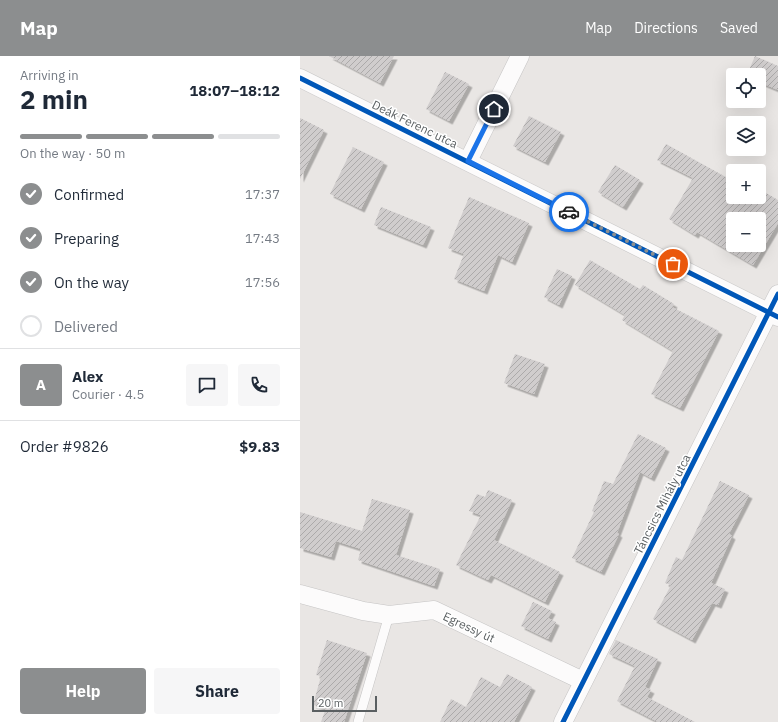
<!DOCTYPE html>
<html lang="en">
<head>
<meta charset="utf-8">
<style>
	:root { --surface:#fff; --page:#f6f6f7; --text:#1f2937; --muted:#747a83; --line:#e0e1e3; --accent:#8c8e8f }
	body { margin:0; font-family:"IBM Plex Sans",sans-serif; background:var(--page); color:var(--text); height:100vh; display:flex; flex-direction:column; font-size:15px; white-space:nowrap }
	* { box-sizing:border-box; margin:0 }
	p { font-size:13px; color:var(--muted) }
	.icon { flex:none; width:22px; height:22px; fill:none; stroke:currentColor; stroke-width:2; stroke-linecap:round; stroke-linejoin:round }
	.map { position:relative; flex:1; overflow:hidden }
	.panel { display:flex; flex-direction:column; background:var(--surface); width:300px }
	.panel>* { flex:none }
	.buttons { position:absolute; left:426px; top:12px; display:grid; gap:8px }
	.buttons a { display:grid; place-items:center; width:40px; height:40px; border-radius:4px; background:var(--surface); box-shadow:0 4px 16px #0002; font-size:20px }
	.scale { position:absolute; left:12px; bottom:10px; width:65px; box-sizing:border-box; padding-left:4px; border:2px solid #5a5f61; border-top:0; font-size:11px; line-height:14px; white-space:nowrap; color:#5a5f61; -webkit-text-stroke:3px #fff; paint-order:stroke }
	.pin { position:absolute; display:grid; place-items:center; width:34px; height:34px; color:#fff; margin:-17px; border:2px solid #fff; border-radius:50%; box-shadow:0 1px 4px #0007 }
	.courier { position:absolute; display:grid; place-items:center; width:40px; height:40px; margin:-20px; border:3px solid #1a73e8; border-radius:50%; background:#fff; color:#222; box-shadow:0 1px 5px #0007 }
	.head em { font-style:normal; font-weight:700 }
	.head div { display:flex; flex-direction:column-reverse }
	.head { display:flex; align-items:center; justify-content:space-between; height:68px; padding:0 20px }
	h1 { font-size:26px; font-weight:700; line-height:30px }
	.bar { display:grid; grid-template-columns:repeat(4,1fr); gap:6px 4px; align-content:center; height:48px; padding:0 20px }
	.bar i { height:5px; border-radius:3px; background:var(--line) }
	.bar .on { background:var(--accent) }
	.bar p { grid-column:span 4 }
	.line { display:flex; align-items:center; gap:10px; padding:0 20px; border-top:1px solid var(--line) }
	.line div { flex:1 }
	.round { display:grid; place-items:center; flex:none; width:42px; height:42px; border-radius:4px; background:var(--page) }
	ol { padding:0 20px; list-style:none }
	li { display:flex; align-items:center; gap:12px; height:44px }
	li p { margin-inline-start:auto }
	li .icon { padding:4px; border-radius:50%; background:var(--accent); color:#fff; stroke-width:4 }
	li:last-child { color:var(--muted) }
	li i { width:22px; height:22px; border:2px solid var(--line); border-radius:50% }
	.action { display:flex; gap:8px; margin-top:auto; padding:8px 20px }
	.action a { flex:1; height:46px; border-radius:4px; background:var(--accent); color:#fff; font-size:16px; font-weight:700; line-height:46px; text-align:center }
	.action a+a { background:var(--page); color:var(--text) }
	header { display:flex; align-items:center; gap:24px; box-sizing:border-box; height:56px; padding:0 20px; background:var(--accent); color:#fff }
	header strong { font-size:19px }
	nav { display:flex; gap:22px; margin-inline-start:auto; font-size:14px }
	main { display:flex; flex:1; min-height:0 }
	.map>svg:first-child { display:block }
	.building { fill:url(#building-hatch); fill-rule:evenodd; filter:url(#shadow) }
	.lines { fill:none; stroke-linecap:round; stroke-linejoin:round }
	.service-casing { stroke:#c5c4c4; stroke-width:10 }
	.minor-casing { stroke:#c5c4c4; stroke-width:19 }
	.service { stroke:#fcfbfb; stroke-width:9 }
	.minor { stroke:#fcfbfb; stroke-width:18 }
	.cycleway-casing { stroke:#fff; stroke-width:8 }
	.cycleway { stroke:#0057b8; stroke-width:5 }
	.done { stroke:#8c8e8f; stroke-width:4; stroke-dasharray:0 7.2 }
	.route { stroke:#1a73e8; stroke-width:5 }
	.labels { text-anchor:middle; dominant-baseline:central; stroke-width:3; stroke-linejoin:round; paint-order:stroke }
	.street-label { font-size:12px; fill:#5a5f61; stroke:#fff }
</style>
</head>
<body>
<header>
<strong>Map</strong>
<nav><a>Map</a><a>Directions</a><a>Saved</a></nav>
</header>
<main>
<section class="panel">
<div class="head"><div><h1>2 min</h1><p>Arriving in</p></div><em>18:07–18:12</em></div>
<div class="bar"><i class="on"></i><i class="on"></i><i class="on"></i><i></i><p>On the way · 50 m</p></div>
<ol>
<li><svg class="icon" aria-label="check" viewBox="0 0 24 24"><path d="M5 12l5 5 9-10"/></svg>Confirmed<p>17:37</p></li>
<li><svg class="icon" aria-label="check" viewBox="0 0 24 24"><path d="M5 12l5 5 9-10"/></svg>Preparing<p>17:43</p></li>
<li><svg class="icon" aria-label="check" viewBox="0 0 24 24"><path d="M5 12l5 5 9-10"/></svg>On the way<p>17:56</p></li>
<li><i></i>Delivered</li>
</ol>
<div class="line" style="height:72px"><b class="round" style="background:var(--accent);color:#fff">A</b><div><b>Alex</b><p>Courier · 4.5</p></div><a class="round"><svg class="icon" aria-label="chat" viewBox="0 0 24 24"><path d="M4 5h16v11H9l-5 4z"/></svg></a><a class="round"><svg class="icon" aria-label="phone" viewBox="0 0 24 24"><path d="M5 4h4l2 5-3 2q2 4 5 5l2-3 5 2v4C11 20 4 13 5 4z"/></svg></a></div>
<div class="line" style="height:52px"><div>Order #9826</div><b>$9.83</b></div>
<div class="action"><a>Help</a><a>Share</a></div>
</section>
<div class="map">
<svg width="478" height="666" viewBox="0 0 478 666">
	<defs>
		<pattern id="building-hatch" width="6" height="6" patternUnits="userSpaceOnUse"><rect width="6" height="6" fill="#d0cdcd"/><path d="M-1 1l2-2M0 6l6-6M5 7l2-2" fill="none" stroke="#acaaaa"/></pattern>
		<filter id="shadow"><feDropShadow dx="3.5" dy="3.5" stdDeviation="0" flood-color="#0004"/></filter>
	</defs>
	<rect width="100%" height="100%" fill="#e9e6e4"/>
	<g class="building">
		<polygon points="29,0 94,0 80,27"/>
		<polygon points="455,0 478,10 478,34 459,26 459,19 447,19"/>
		<polygon points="145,16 169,28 149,65 126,53"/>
		<polygon points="229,60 261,76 245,106 213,90"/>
		<polygon points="0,62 24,74 0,123"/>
		<path d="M366,88l67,37v16h26v-8l19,11v23l-25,42 -56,-33 -2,3 -26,-16 24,-41 -36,-18zM433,163h26v26h-26z"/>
		<polygon points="53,91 84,106 61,153 30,138"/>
		<polygon points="315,109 340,124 323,151 298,136"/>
		<polygon points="169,141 229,167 212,206 198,199 184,235 154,223 164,198 148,192"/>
		<polygon points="81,151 131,171 123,189 74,169"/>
		<polygon points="290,204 340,233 343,229 374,248 372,251 419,275 380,352 351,338 373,295 322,264 325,259 275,229"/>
		<polygon points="257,213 272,220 259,249 244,241"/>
		<polygon points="215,298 245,308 234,338 204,327"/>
		<polygon points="338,378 366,392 351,422 340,416 317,477 319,478 301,516 272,502 294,456 292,455 304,425 313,428"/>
		<polygon points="420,425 449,439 429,478 432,480 411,527 425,533 418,549 412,547 392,584 353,563 371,529 365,527 376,501 382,504"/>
		<polygon points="188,434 212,444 194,484 260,516 245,546 191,519 188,524 156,509 181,459 169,455 177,438 185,441"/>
		<polygon points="72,443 110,454 96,499 140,513 134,530 58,504 61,493 36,485 31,501 0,492 0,456 62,475"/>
		<polygon points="233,546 252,555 248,562 256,566 248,583 221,570"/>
		<polygon points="27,584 67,597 44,666 21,666 26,652 13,649 21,620 16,619"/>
		<polygon points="316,584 358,603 345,631 351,634 347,641 395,666 358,666 317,645 335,610 309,598"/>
		<polygon points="207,618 232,631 214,666 140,666 151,643 166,651 181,621 200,631"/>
	</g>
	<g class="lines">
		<g class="service-casing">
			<polyline id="service" points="58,666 89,559"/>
		</g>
		<g class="minor-casing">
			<g id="minor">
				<polyline points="0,22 478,261"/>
				<polyline points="168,105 220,0"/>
				<polyline points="0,538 63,555 89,559 134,554 283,625"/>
				<polyline points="263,666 478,238"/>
			</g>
		</g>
		<use href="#service" class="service"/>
		<use href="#minor" class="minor"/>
		<g class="cycleway-casing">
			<g id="cycleway">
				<polyline points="0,22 478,261"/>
				<polyline points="263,666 478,238"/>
			</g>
		</g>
		<use href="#cycleway" class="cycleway"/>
	</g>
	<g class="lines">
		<polyline class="done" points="269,156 373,208"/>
		<polyline class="route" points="194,53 168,105 269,156"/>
	</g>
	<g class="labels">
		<g class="street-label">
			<text transform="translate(115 68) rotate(26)">Deák Ferenc utca</text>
			<text transform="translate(362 448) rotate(-63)">Táncsics Mihály utca</text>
			<text transform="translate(169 571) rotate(25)">Egressy út</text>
		</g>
	</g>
</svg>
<div class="buttons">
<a><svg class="icon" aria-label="locate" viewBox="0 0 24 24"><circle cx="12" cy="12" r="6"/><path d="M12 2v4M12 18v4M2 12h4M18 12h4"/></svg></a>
<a><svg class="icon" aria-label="layers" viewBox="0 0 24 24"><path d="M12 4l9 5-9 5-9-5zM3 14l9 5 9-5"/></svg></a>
<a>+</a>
<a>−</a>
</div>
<div class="scale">20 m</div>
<div class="pin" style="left:373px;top:208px;background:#ea580c"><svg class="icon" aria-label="bag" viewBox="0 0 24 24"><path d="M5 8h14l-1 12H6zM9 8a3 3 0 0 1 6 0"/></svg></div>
<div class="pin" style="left:194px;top:53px;background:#1f2937"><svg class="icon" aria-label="home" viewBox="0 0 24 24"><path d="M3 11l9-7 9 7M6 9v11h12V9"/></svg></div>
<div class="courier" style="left:269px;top:156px"><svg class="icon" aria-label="car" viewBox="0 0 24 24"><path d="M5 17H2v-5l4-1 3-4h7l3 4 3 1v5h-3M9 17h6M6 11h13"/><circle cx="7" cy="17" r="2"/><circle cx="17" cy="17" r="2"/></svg></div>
</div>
</main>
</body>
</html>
